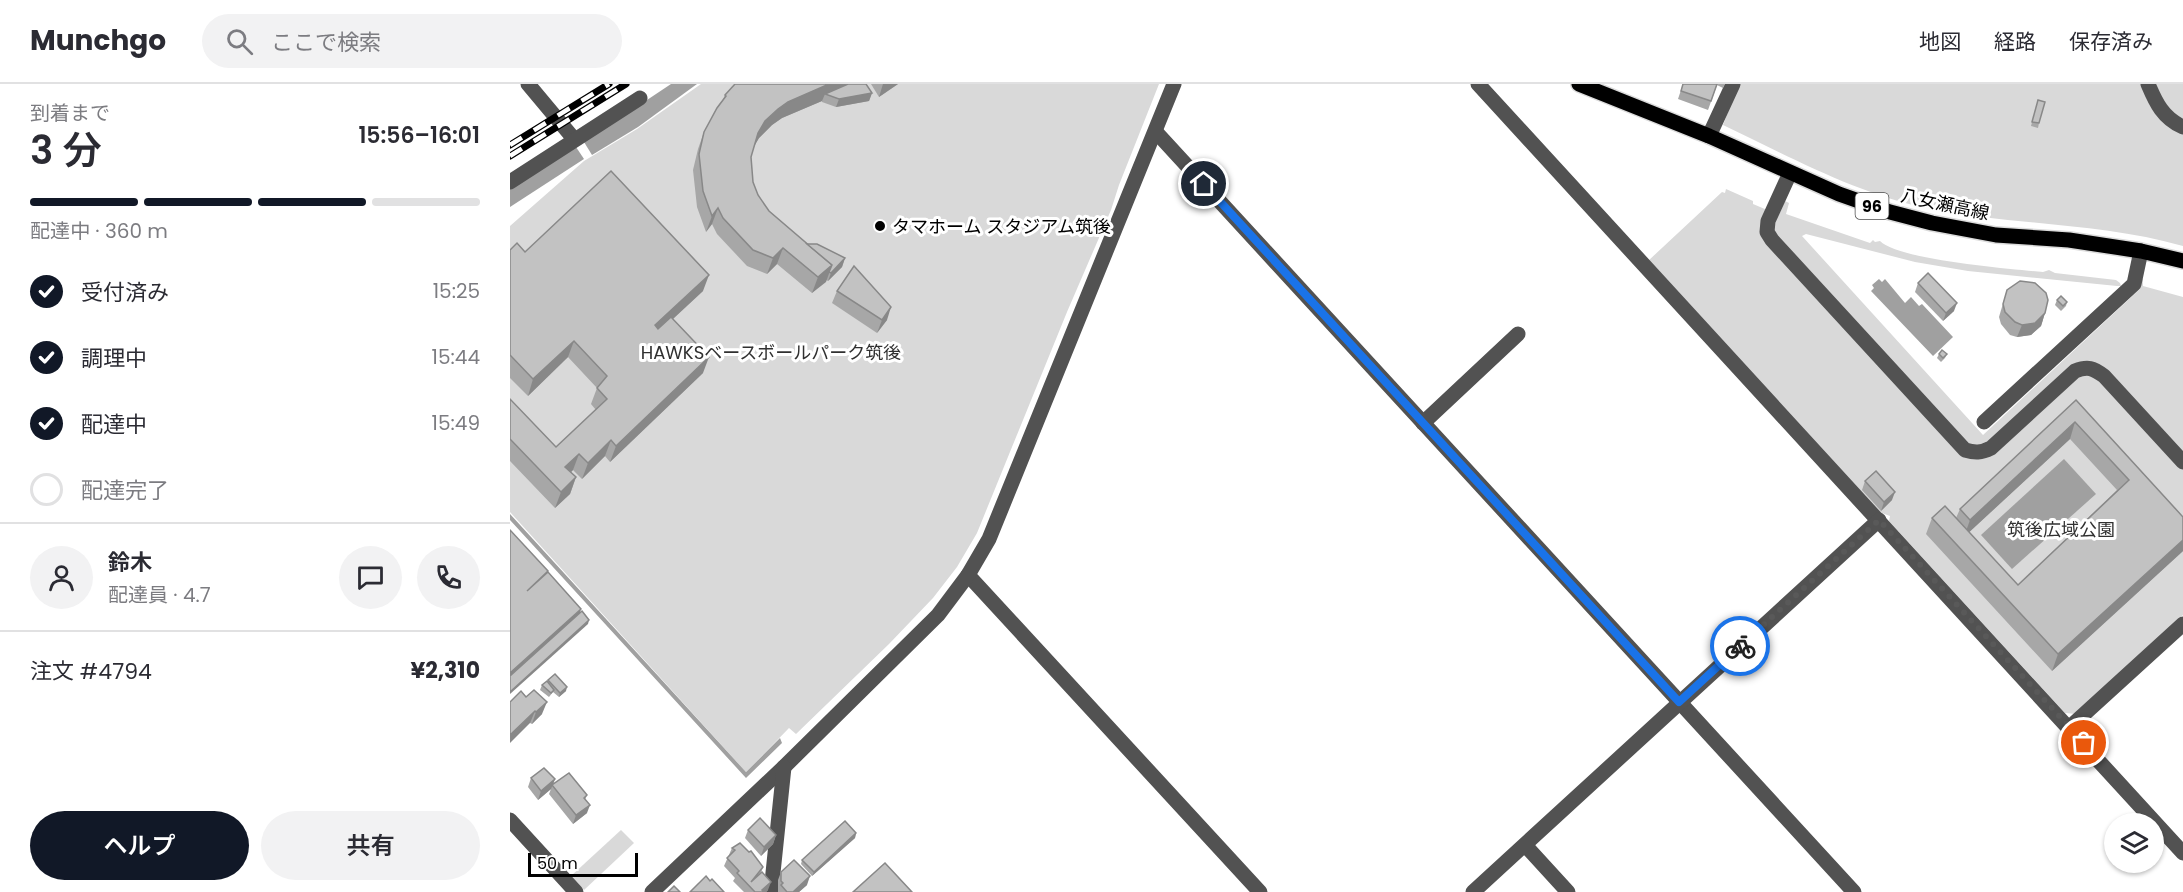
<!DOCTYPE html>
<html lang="ja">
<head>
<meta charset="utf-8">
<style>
	:root { --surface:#fff; --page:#f2f2f3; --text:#2b2b33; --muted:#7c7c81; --line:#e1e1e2; --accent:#111827 }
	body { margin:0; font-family:Poppins,"Noto Sans JP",sans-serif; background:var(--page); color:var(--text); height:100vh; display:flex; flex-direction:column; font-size:22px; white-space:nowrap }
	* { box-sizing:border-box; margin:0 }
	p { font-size:20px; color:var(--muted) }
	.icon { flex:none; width:33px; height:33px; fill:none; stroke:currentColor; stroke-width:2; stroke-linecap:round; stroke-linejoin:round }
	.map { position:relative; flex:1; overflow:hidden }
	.sheet { display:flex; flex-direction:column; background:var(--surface); width:510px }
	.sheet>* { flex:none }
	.controls { position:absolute; left:1594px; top:729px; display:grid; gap:12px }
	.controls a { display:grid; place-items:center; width:60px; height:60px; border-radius:50%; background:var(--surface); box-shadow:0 2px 4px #0004; font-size:30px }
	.scale { position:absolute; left:18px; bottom:15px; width:110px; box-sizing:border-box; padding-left:6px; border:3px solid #000; border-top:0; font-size:16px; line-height:21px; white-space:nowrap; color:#000; -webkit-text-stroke:4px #fff; paint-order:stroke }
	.pin { position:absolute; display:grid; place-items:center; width:51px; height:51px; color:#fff; margin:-26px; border:3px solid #fff; border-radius:50%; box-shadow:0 2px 6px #0007 }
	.courier { position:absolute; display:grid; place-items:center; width:60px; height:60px; margin:-30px; border:4px solid #1a73e8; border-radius:50%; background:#fff; color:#222; box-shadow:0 2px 8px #0007 }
	.head em { font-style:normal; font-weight:600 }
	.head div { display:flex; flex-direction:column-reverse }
	.head { display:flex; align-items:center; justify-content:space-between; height:102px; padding:0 30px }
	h1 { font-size:39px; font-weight:600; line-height:45px }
	.bar { display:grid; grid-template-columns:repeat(4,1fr); gap:9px 6px; align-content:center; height:72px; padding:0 30px }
	.bar i { height:8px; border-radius:4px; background:var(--line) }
	.bar .current { background:var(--accent) }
	.bar p { grid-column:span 4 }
	.line { display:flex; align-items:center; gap:15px; padding:0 30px; border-top:2px solid var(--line) }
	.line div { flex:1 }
	.round { display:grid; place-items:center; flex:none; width:63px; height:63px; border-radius:32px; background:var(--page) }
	ol { padding:0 30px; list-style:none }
	li { display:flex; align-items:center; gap:18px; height:66px }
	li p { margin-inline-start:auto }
	li .icon { padding:6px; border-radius:50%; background:var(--accent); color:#fff; stroke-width:4 }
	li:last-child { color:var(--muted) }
	li i { width:33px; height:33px; border:3px solid var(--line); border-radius:50% }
	.button { display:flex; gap:12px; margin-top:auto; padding:12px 30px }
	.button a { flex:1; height:69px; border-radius:36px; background:var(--accent); color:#fff; font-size:24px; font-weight:600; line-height:69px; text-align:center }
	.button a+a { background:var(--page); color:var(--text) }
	header { display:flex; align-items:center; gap:36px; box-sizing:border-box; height:84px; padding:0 30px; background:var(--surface); border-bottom:2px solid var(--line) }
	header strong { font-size:28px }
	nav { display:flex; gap:33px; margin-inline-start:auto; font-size:21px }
	.search { width:420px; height:54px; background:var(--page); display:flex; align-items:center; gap:15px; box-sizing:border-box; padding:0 21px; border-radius:33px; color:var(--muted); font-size:22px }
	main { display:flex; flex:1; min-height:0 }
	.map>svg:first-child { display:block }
	.green { fill:#d9d9d9 }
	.water { fill:#a0a0a0 }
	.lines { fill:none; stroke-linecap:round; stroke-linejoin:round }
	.major-casing { stroke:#dbdbdb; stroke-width:18 }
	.minor { stroke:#525252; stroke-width:15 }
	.major { stroke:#000; stroke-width:15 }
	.rail-casing { stroke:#000; stroke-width:7 }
	.rail { stroke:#fff; stroke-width:4.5; stroke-dasharray:14; stroke-linecap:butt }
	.wall { fill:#a7a7a7; fill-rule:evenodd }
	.shaded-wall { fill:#888 }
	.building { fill:#c2c2c2; stroke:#888; stroke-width:1.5 }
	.done { stroke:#595959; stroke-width:6; stroke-dasharray:0 10.8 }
	.route { stroke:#1a73e8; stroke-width:8 }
	.poi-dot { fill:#000; stroke:#fff; stroke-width:2 }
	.labels { text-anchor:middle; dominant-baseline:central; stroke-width:6; stroke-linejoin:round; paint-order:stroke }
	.shield { fill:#fff; stroke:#4c4c4c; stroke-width:1.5 }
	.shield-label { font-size:16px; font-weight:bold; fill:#000 }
	.street-label { font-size:18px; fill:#000; stroke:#fff }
	.poi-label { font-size:18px; fill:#000; stroke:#fff; text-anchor:start }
	.park-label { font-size:18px; fill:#303030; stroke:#fff }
</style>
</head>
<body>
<header>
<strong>Munchgo</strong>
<div class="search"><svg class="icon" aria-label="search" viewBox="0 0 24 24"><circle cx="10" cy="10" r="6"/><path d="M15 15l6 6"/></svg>ここで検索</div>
<nav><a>地図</a><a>経路</a><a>保存済み</a></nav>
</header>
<main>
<section class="sheet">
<div class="head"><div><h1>3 分</h1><p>到着まで</p></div><em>15:56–16:01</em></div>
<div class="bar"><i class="current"></i><i class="current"></i><i class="current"></i><i></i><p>配達中 · 360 m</p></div>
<ol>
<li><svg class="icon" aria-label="check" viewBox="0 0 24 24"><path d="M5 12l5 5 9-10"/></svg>受付済み<p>15:25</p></li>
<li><svg class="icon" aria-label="check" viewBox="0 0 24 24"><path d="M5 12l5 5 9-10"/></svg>調理中<p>15:44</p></li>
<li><svg class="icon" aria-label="check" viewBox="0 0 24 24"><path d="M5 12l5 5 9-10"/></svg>配達中<p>15:49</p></li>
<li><i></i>配達完了</li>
</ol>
<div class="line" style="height:108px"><a class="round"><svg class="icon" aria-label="person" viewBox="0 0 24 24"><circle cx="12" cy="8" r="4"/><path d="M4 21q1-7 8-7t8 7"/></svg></a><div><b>鈴木</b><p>配達員 · 4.7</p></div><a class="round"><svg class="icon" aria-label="chat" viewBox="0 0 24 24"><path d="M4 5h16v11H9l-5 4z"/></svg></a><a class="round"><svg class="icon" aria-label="phone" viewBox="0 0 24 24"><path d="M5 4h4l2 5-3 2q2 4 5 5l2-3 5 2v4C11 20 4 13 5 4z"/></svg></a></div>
<div class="line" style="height:78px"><div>注文 #4794</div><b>¥2,310</b></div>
<div class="button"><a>ヘルプ</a><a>共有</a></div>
</section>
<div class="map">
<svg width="1673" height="808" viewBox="0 0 1673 808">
	<rect width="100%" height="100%" fill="#fff"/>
	<g class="green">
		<polygon points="191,0 649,0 609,101 601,126 557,228 467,449 447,483 423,514 379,560 286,650 279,644 236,688 0,428 0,142 74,77 127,45"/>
		<path d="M1229,0h444v162c-82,-23 -169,-21 -253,-37 -73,-15 -140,-52 -207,-84z"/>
		<path d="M1216,105l27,12v3l26,11 6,-14 4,2 -3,11 84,29 3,-3 2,2 5,-1c19,19 131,28 163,31l6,-2 6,3 61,7 4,3 1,3h-4l-149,-15 -53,-9 -109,-28 -4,2 181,199 157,-146 1,-11 2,1v7l40,11v318l-107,99 -11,-1 -176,-192 1,-5 -11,-4 -231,-251 74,-69 3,1z"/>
		<polygon points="111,746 124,759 74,806 61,792"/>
	</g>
	<g class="water">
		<polygon points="161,0 187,0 128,43 82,71 74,58"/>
		<polygon points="66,63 74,75 0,123 0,105"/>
		<polygon points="1369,195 1372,198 1375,195 1395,219 1401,213 1409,222 1412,220 1443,253 1423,272 1361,207 1364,204 1362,201"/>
		<polygon points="1554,375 1586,410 1502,485 1471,451"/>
		<polygon points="0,430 236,688 270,654 272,659 236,694 0,436"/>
	</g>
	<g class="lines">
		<g class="major-casing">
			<polyline id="major" points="1069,0 1199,52 1329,110 1380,128 1422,139 1486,151 1559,156 1631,167 1673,177"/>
		</g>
		<g class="minor">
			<polyline points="18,0 64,55"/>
			<polyline points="968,0 1673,769"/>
			<path d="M1638,0c8,19 15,34 35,43"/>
			<polyline points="646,48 1344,808"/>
			<polyline points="1199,52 1223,0"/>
			<path d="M1280,89l-22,48 -1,11 5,8 193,210c10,3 16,3 26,-2l84,-77c13,-5 18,-3 29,5l79,86"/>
			<polyline points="0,98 130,14"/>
			<polyline points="1474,338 1624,200 1631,167"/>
			<polyline points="913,339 1008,250"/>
			<polyline points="458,491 750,808"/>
			<polyline points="1560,643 1673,540"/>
			<polyline points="0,736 66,808"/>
			<polyline points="1015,761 1058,808"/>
			<polyline points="142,808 274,683 428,531 458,491 479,455 664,0"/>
			<polyline points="261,808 274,683"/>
			<polyline points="963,808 1369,436"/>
		</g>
		<use href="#major" class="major"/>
		<g class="rail-casing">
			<g id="rail">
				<polyline points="0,61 99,0"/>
				<polyline points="0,72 116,0"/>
			</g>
		</g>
		<use href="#rail" class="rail"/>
	</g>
	<g class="wall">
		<polygon points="361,0 388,0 369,13"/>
		<polygon points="1173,0 1215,0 1213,4 1207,1 1198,26 1168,15"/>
		<polygon points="362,9 359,17 326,23 312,18 312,17 272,34 262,41 249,54 244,62 241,73 243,98 248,111 259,127 297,160 335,174 332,183 318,197 316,196 302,209 267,180 257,190 237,182 207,150 202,140 196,148 187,123 183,86 188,65 194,48 213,16 215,11"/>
		<polygon points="1528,16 1529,39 1528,44 1521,42"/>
		<polygon points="0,166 15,168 193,207 163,235 193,289 100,378 95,372 72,395 63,386 61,388 66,393 60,410 45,424 0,377 0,315 46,363 86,326 81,320 87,304 58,273 18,312 0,294"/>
		<polygon points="1408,199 1444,227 1433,237 1405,208"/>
		<polygon points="1497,206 1535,229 1531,242 1521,251 1507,253 1500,251 1491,240 1489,233"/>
		<polygon points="327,207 377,236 367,249 322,219"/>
		<polygon points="1547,216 1557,218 1556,222 1551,227 1545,221"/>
		<polygon points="1429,270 1437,270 1435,274 1431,278 1427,274"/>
		<path d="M1566,316l107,117v34l-131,120 -126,-137 6,-16h24l4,-9zM1560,355l47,51 -99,95 -49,-53z"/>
		<polygon points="1355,397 1382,416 1371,427 1352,406"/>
		<polygon points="38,596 56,607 49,613 43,608 39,613 30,606 32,601 37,598"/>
		<polygon points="11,607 32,630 22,640 20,639"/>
		<polygon points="21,694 45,695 43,701 77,711 75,716 77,729 63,740 39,710 41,705 28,716 18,703"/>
		<polygon points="238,746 266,751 263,760 251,772 235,754"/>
		<polygon points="346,749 345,754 302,792 291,780 292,776"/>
		<polygon points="222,764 253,783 251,789 258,806 256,808 234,808 223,797 225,794 214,782"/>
		<polygon points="271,788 297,801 289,808 268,808 268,796"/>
	</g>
	<g class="shaded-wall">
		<polygon points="319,0 351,0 315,10 312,17 272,34 262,41 249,54 242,66 248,49 255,37 268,25 278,18"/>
		<polygon points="373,0 388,0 369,13"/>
		<polygon points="362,9 359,17 326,23 329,15"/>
		<polygon points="208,124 202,140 196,148 202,132"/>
		<polygon points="273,164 267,180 257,190 263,174"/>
		<polygon points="335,174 332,183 318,197 321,189"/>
		<polygon points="322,181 316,198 302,209 308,193"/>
		<polygon points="199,191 193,207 139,257 145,241"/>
		<polygon points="1447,219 1444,227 1433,237 1436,229"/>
		<polygon points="381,223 377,236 367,249 372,236"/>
		<polygon points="1535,229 1531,242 1521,251 1507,253 1512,241"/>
		<polygon points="64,257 58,273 18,312 23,295"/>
		<polygon points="199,273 193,289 100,378 106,362"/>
		<polygon points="1565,338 1560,355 1454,453 1460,436"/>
		<polygon points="101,356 95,372 72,395 78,379"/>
		<polygon points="69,370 63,386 50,399 55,383"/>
		<polygon points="66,393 60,410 45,424 51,408"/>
		<polygon points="1385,408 1382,416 1371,427 1374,418"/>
		<polygon points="1673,456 1673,467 1542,587 1548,570"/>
		<polygon points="71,525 70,529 0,592 0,589"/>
		<polygon points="79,536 78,540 0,610 0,608"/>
		<polygon points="57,603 56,607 49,613 50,609"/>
		<polygon points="37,618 32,630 22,640 26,628"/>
		<polygon points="25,627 20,639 0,659 0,651"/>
		<polygon points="45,695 41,705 28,716 31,707"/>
		<polygon points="80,721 77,729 63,740 66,731"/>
		<polygon points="346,749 345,754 302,792 304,788"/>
		<polygon points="266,751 263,760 251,772 254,763"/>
		<polygon points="300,792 297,801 289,808 283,808"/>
		<polygon points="261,798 258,806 256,808 251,808 252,806"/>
	</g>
	<g class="building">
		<polygon points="225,0 319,0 278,18 268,25 255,37 248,49 241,73 243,98 248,111 259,127 322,181 308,193 273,164 263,174 243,166 213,134 208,124 202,132 193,107 189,70 194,48 207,24 216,12 215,11"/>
		<polygon points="338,0 356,0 362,9 329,15 315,10"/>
		<polygon points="1173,0 1207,0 1201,17 1171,7"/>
		<polygon points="1528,16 1535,18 1529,39 1522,38"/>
		<polygon points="101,87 199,191 145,241 148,245 161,233 199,273 106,362 101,356 78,379 69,370 55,383 66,393 51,408 0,355 0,315 46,363 97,315 87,304 97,292 64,257 23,295 0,271 0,166 7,159 15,168"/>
		<polygon points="297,160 307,160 335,174 321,189 319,188 322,181"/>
		<polygon points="344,182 381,223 372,236 327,207"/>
		<polygon points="1418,189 1447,219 1436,229 1408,199"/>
		<polygon points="1510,197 1525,199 1536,209 1538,216 1535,229 1525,239 1512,241 1505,238 1495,228 1493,220 1497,206"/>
		<polygon points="1551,212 1557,218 1553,222 1547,216"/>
		<polygon points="1432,266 1437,270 1433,274 1429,270"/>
		<polygon points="1566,316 1673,433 1673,456 1548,570 1422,434 1435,422 1508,501 1619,396 1565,338 1460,436 1450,425"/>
		<polygon points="1366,387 1385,408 1374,418 1355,397"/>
		<polygon points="0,446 38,487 17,507 38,488 71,525 0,589"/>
		<polygon points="72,527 79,536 0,608 0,592"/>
		<polygon points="45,590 57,603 50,609 38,596"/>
		<polygon points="37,597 44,606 41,609 32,601"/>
		<polygon points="24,606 37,618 26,628 25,627 0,651 0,618 11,607 16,613"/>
		<polygon points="34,684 45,695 31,707 21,694"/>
		<polygon points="59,689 77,711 74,714 80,721 66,731 42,701"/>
		<polygon points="250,734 266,751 254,763 238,746"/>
		<polygon points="335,737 346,749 304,788 292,776"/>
		<polygon points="230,759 239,768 241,767 253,783 241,798 252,788 261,798 252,806 254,808 245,808 227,789 229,787 217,774 225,766 222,764"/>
		<polygon points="284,776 300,792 283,808 277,808 271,801 273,799 271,797 271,788"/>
		<polygon points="375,779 402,808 343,808"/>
		<polygon points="196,792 200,797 202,795 214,808 180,808"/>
		<polygon points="164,802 170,808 158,808"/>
	</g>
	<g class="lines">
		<polyline class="done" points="1230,562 1369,436 1574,659"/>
		<polyline class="route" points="694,100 1169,618 1230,562"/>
	</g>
	<circle class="poi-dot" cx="370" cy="142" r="6"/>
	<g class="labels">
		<rect class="shield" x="1345.5" y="109" width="33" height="26" rx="4.5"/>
		<g class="shield-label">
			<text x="1362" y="122">96</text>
		</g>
		<g class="street-label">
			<text transform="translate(1435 120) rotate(12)">八女瀬高線</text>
		</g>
		<g class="poi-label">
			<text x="382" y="142">タマホーム スタジアム筑後</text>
		</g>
		<g class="park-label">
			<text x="261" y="268">HAWKSベースボールパーク筑後</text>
			<text x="1551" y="445">筑後広域公園</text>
		</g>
	</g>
</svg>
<div class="controls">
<a><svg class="icon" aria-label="layers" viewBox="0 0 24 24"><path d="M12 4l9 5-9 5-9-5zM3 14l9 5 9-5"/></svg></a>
</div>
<div class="scale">50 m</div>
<div class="pin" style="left:1574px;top:659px;background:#ea580c"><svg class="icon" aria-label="bag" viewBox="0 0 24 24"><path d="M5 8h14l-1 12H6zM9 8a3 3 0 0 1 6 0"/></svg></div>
<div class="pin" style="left:694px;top:100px;background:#1f2937"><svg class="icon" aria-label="home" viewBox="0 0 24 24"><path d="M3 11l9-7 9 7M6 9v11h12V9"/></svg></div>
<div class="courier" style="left:1230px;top:562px"><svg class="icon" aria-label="bike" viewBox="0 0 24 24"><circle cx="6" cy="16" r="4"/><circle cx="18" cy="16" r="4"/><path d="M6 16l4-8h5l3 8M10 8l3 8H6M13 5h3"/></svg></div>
</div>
</main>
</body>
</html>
